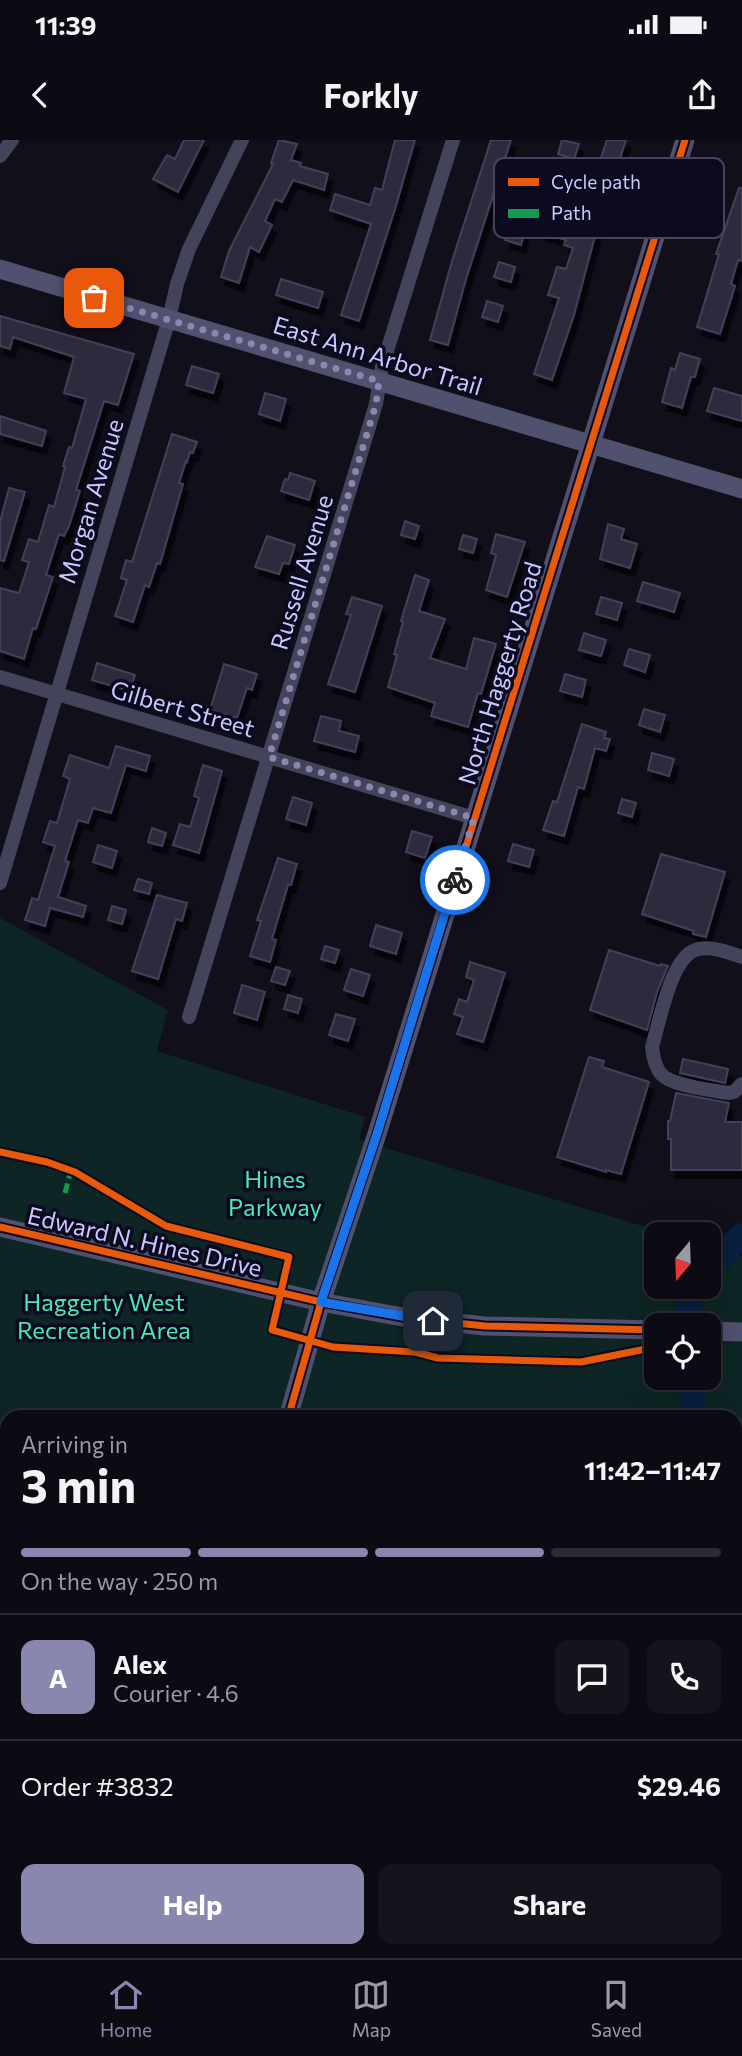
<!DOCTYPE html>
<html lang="en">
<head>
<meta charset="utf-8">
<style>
	:root { --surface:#0c0b14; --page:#15141d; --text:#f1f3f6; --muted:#9a9ba0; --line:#2c2b34; --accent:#8a87af }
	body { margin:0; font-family:Commissioner,sans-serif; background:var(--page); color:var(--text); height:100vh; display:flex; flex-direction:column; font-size:26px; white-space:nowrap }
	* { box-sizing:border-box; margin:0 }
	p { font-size:23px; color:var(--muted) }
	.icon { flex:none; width:38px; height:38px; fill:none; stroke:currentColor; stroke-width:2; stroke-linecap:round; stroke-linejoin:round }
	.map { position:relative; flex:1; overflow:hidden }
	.drawer { position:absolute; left:0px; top:1270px; width:742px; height:548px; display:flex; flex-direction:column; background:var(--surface); border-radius:21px 21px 0 0; box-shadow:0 7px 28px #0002,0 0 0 2px var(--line) }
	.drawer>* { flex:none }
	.needle { width:46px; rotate:199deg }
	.fabs { position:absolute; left:644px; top:1082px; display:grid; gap:14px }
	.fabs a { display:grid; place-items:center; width:77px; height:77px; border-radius:14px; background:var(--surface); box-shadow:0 7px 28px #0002,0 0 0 2px var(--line); font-size:35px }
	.pin { position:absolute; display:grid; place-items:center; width:60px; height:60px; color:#fff; margin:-30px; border-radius:14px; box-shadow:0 4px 10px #0006 }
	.courier { position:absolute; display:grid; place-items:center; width:70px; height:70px; margin:-35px; border:5px solid #1a73e8; border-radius:50%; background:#fff; color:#222; box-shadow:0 2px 9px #0007 }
	.head em { font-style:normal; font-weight:700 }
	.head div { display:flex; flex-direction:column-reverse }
	.head { display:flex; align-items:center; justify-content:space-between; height:119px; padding:0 21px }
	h1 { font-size:46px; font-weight:700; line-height:52px }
	.bar { display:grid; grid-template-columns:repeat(4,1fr); gap:10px 7px; align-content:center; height:84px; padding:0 21px }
	.bar i { height:9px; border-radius:5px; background:var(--line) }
	.bar .selected { background:var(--accent) }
	.bar p { grid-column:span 4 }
	.line { display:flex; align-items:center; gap:18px; padding:0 21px; border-top:2px solid var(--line) }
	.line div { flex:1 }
	.round { display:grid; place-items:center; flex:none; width:74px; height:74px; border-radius:14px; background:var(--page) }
	.action { display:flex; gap:14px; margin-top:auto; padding:14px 21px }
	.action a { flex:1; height:80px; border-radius:14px; background:var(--accent); color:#fff; font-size:28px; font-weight:700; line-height:80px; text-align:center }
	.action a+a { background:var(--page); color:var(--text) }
	.status { display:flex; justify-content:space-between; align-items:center; height:49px; padding:0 35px; background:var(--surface); direction:ltr }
	.status svg { height:19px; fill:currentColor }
	header { display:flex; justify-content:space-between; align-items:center; height:91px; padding:0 21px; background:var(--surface); font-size:32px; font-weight:700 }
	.menu { display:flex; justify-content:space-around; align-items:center; height:98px; border-top:2px solid var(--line); background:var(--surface); font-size:19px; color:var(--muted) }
	.menu a { display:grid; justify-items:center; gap:4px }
	.menu .selected { color:var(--accent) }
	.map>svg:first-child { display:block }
	.green { fill:#0d2524; fill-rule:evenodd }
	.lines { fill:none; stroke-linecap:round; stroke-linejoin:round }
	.river { stroke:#081f3d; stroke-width:26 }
	.building { fill:#2e2b3e; stroke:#434059; stroke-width:2; filter:url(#shadow) }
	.street { stroke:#43445c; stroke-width:14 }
	.secondary { stroke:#50506f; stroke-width:19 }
	.quiet { stroke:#139951; stroke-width:5; stroke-dasharray:10 5; stroke-linecap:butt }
	.cycleway-casing { stroke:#0c0a1f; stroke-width:11 }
	.cycleway { stroke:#e8590c; stroke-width:7 }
	.done { stroke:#8a87af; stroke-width:7; stroke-dasharray:0 12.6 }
	.route { stroke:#1a73e8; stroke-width:9 }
	.labels { text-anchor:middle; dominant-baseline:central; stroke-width:7; stroke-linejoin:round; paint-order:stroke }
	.street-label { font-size:24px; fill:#cbc8ff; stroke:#0c0a1f }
	.park-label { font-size:24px; fill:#4ce7b5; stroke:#0c0a1f }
	.key { fill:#0c0a1f; stroke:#454362; stroke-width:2 }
	.key-label { font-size:19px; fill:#cbc8ff }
</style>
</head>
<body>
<div class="status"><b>11:39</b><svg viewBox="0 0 49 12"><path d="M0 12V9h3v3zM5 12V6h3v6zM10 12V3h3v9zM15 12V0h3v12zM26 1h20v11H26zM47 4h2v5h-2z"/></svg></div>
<header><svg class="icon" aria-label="back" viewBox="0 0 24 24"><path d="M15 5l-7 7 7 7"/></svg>Forkly<svg class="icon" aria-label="share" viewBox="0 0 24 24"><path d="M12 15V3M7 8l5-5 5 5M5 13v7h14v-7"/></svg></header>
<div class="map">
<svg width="742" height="1818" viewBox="0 0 742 1818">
	<defs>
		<filter id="shadow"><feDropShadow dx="4.5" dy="8" stdDeviation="0" flood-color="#0009"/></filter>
	</defs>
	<rect width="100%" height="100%" fill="#100f1a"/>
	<g class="green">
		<path d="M0,778l168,92 -11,41 208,66 -6,23 310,94h-13v52h53v-40l33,10v579l-7,-2v-415h-728v97l-7,-4zM656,1185h53v52h-53z"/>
		<polygon points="0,1376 7,1379 7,1472 0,1468"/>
	</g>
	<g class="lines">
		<g class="river">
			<polyline points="709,1128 742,1096"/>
			<polyline points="686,1185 690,1158 695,1146"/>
			<polyline points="691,1278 694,1237"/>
		</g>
	</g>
	<g class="building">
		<polygon points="184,0 204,0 178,52 153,39 167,15 175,19"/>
		<polygon points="279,0 297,4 291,20 301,23 300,26 328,34 324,50 293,40 282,62 275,59 265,81 272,85 259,112 250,107 239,143 221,137 229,111 273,24 271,23"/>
		<polygon points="395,0 415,0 395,69 359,181 341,175 371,84 330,70 335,54 370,65 375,48 382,50"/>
		<polygon points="491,0 511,0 466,139 448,205 430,200 452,121"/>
		<polygon points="562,0 579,4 574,19 558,14"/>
		<polygon points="607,0 626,0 595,96 574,175 552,240 534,234 559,158 548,155 557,127 566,129 573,108 564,105 566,100 535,90 540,75 572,85 583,49 590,51"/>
		<polygon points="739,48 742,48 742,121 738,120 731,144 735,146 720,194 697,187 719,114 716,114"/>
		<polygon points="509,84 525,89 521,105 505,100"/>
		<polygon points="499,122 515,127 511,142 494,137"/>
		<polygon points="281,139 323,152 318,168 276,155"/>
		<polygon points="487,161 503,166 498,182 482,177"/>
		<polygon points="0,176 134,214 118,265 104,261 76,350 80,351 69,386 64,396 59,394 46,435 53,437 36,489 33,488 24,519 0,511 0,448 19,453 29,422 22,420 29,399 38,402 49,365 54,367 65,327 63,326 69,307 72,308 86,259 64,253 74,217 13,197 10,209 0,206"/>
		<polygon points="680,213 700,219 695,237 691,237 682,268 662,262 671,228 675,230"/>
		<polygon points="192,226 219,234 213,253 186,245"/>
		<polygon points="714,248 742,256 742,281 707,271"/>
		<polygon points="265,253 286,259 280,281 259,274"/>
		<polygon points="0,276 46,291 42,306 0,294"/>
		<polygon points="172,294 197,302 193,313 190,312 187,322 186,321 179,343 183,344 160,424 157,423 149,447 145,445 133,482 115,476 127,440 121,438 126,420 132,422"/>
		<polygon points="290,333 315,341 309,360 281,351 285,339 288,340"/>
		<polygon points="9,348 25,352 4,421 0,420 0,382"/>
		<polygon points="405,381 419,386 415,399 401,395"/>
		<polygon points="608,384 624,389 621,399 637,404 630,428 600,419"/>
		<polygon points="496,394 525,402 507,457 486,450 496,415 491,413"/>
		<polygon points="463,395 477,399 473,413 459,409"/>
		<polygon points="267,396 295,405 289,424 283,423 279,434 255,427"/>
		<polygon points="415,435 429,440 419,471 445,479 430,518 466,529 474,498 496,504 481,554 478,553 468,587 431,576 435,563 388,547 397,515 394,514 403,482 401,481"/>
		<polygon points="643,442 680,453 674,472 637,461"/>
		<polygon points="352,457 382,466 355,552 328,544 351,475 346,474"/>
		<polygon points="601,457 622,463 617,480 596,474"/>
		<polygon points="584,493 606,500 601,516 579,510"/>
		<polygon points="629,509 650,515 645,532 624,525"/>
		<polygon points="97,523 135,535 130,551 92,540"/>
		<polygon points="224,524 257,534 252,550 247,548 237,578 210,570"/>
		<polygon points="565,534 586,540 582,557 560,551"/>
		<polygon points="644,569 665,575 660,592 639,585"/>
		<polygon points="321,576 341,581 339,591 359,596 355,612 314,601"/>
		<polygon points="582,584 606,592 604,598 610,599 606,611 595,608 584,649 578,647 564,696 543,690 553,661 557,662"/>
		<polygon points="116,606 150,616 146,631 126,625 111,673 93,668 88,683 78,680 65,721 69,722 58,757 86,766 83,777 50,768 45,786 25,780 32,758 38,760 55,706 43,702 50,681 57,683 70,639 63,636 70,615 109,628"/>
		<polygon points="652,613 674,619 669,636 648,630"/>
		<polygon points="203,625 222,631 199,713 173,705 180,684 190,687 199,658 194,656"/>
		<polygon points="293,657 312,663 306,685 286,679"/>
		<polygon points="622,659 636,663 632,677 618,673"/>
		<polygon points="152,688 166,693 162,706 148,702"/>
		<polygon points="412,691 432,697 425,718 406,712"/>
		<polygon points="513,704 534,710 529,727 508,721"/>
		<polygon points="98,705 117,711 112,728 93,722"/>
		<polygon points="661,714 725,732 706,797 693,794 694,791 642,774"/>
		<polygon points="278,718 297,724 291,745 288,745 272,799 276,800 270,822 250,816 261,781 257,780"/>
		<polygon points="138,739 152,743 149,754 134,750"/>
		<polygon points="157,755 187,763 182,781 176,779 158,839 132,831"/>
		<polygon points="112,766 126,770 122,784 108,780"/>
		<polygon points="376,785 402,793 396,814 370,806"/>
		<polygon points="325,806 339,810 335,823 321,819"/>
		<polygon points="609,810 660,826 661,824 668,826 657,852 647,890 590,870"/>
		<polygon points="470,822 505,833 483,902 457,894 463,877 454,874 459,859 467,862 474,840 466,837"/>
		<polygon points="276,827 290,831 285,845 271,841"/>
		<polygon points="351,829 370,835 363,856 344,850"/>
		<polygon points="242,845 265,852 257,880 234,873"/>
		<polygon points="288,855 302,859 298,873 284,869"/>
		<polygon points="336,874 355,879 348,901 329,895"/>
		<polygon points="589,917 604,921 602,927 649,942 621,1034 606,1030 606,1032 557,1017"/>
		<polygon points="683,919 728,929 725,943 680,933"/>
		<polygon points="676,953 729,963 725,982 742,982 742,1030 671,1030 671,999 668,999 668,981 670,981"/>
	</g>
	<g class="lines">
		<g class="street">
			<polyline points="0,16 12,0"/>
			<polyline points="0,537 474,678"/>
			<polyline points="0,743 169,179 177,144 189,109 242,0"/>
			<path d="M742,817c-14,-5 -35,-13 -49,-6 -23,11 -34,73 -41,96 1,9 3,20 9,27 10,12 52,16 67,19l6,-1 8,-8"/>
			<polyline points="189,877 376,264 382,227 453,0"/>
			<polyline points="0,1678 7,1682"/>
			<polyline points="735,1761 741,1741"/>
			<polyline points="101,1811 112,1818"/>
			<polyline points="717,1818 719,1811"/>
		</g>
		<g class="secondary">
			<polyline points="0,129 742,349"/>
			<polyline points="0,1087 321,1162 408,1178 485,1186 656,1190"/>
			<polyline points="709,1191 742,1192"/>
			<polyline points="288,1278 321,1162 377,994 685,0"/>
			<polyline points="126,1818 128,1811"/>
		</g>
		<polyline class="quiet" points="65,1053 71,1030"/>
		<g class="cycleway-casing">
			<g id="cycleway">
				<polyline points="0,1012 47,1022 75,1032 166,1086 289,1117 272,1190 333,1207 415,1212 438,1218 581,1222 656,1207"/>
				<polyline points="0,1087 321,1162 408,1178 485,1186 656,1190"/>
				<polyline points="288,1278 321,1162 377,994 685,0"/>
			</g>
		</g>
		<use href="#cycleway" class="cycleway"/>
	</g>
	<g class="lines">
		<polyline class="done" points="94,158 379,241 376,264 269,617 474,678 455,740"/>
		<polyline class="route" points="433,1181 321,1162 377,994 455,740"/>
	</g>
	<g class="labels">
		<g class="street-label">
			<text transform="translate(378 215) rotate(17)">East Ann Arbor Trail</text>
			<text transform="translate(90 361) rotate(-73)">Morgan Avenue</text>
			<text transform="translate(301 432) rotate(-73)">Russell Avenue</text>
			<text transform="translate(499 533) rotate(-73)">North Haggerty Road</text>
			<text transform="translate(183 568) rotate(16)">Gilbert Street</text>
			<text transform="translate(145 1101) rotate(13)">Edward N. Hines Drive</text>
		</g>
		<g class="park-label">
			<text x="275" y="1038">Hines<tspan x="275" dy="28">Parkway</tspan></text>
			<text x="104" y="1161">Haggerty West<tspan x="104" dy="28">Recreation Area</tspan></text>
		</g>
	</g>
	<rect x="494" y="18" width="230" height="80" rx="10" class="key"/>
	<rect x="508" y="38" width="31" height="8" fill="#e8590c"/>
	<rect x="508" y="69" width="31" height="9" fill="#139951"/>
	<g class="key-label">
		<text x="551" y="49">Cycle path</text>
		<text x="551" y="80">Path</text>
	</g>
</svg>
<div class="fabs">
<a><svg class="needle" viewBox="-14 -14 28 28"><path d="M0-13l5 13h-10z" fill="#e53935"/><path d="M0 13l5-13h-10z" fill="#9a9ba0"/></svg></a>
<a><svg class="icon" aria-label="locate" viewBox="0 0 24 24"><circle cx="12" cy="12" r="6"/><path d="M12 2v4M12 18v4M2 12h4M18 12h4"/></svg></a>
</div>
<div class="pin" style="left:94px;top:158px;background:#ea580c"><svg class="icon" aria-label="bag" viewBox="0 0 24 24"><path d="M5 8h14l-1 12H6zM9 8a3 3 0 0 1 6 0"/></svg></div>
<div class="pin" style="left:433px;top:1181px;background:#1f2937"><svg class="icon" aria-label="home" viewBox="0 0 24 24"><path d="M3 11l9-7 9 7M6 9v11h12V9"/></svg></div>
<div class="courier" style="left:455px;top:740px"><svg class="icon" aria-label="bike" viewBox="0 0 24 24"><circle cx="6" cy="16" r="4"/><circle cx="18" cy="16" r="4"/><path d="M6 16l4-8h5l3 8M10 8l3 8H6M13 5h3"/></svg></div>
<section class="drawer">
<div class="head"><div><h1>3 min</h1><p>Arriving in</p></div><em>11:42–11:47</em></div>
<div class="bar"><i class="selected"></i><i class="selected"></i><i class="selected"></i><i></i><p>On the way · 250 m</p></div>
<div class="line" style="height:126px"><b class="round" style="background:var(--accent);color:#fff">A</b><div><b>Alex</b><p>Courier · 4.6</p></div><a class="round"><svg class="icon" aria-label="chat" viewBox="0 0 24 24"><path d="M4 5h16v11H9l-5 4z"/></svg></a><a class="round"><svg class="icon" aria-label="phone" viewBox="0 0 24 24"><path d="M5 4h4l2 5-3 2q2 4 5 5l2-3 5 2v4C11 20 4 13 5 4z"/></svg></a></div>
<div class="line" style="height:91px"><div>Order #3832</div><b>$29.46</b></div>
<div class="action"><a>Help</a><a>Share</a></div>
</section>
</div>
<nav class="menu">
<a class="selected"><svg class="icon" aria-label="home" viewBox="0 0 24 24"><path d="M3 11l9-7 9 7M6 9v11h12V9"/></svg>Home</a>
<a><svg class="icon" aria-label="map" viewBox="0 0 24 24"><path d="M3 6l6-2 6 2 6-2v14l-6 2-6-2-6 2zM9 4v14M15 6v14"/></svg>Map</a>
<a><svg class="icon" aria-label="saved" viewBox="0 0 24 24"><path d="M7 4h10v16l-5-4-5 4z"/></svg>Saved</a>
</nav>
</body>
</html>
